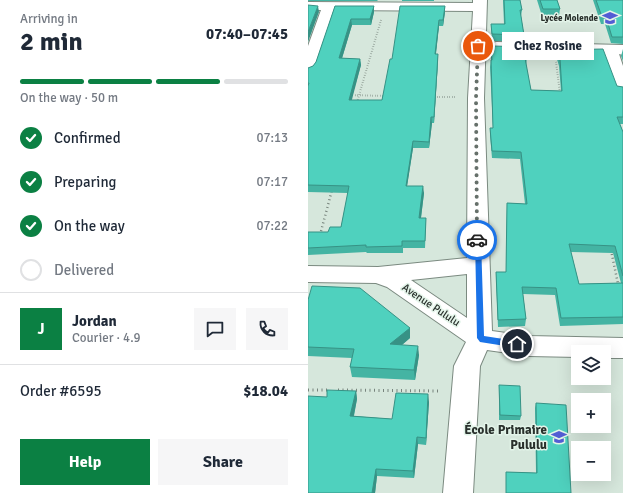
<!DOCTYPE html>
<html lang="en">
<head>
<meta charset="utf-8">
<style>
	:root { --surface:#fff; --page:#f6f6f7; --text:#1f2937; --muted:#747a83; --line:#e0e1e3; --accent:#0b8043 }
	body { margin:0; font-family:Signika,sans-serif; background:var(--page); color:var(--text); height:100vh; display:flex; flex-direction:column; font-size:15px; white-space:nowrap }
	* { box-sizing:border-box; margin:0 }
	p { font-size:13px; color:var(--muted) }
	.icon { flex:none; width:22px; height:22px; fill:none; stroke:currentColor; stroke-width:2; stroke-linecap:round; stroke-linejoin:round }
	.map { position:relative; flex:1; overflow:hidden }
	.panel { display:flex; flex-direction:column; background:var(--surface); width:308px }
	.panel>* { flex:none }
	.fabs { position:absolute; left:263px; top:345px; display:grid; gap:8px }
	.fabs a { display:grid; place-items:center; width:40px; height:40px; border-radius:0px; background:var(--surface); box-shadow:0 4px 16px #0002; font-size:20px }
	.pin { position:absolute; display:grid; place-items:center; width:34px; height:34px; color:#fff; margin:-17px; border:2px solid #fff; border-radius:50%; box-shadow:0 1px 4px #0007 }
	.courier { position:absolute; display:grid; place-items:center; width:40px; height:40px; margin:-20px; border:3px solid #1a73e8; border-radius:50%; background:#fff; color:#222; box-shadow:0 1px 5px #0007 }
	.bubble { position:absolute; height:28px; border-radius:0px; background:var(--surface); box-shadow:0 4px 16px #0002; font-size:13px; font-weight:700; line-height:28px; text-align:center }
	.headline em { font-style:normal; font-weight:700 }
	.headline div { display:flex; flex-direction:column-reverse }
	.headline { display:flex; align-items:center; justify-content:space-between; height:68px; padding:0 20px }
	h1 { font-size:26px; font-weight:700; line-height:30px }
	.bar { display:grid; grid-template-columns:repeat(4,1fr); gap:6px 4px; align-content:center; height:48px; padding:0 20px }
	.bar i { height:5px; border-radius:3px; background:var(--line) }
	.bar .on { background:var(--accent) }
	.bar p { grid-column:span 4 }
	.line { display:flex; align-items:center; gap:10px; padding:0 20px; border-top:1px solid var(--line) }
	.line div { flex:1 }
	.round { display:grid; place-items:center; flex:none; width:42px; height:42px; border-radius:0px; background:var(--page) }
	ol { padding:0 20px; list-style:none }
	li { display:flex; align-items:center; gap:12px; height:44px }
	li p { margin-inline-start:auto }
	li .icon { padding:4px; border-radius:50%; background:var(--accent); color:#fff; stroke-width:4 }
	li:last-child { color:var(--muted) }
	li i { width:22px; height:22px; border:2px solid var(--line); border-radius:50% }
	.cta { display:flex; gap:8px; margin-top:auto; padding:8px 20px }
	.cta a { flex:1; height:46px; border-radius:0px; background:var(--accent); color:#fff; font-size:16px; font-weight:700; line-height:46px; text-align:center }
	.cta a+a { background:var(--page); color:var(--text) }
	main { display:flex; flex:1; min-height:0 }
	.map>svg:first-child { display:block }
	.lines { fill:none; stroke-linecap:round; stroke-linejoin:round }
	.minor-casing { stroke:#7b8a80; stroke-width:2 }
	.path-far2 { stroke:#77837c; stroke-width:2; stroke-dasharray:0.5 2; stroke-linecap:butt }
	.path-far1 { stroke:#77837c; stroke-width:2.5; stroke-dasharray:1 3; stroke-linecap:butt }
	.path { stroke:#77837c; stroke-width:3; stroke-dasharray:1 3.5; stroke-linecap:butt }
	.minor { fill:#fff; fill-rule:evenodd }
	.wall { fill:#44b4a3; fill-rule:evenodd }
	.shaded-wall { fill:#379285 }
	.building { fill:#4fd1be; stroke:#379285 }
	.route { fill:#1a73e8 }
	.done { stroke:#66706a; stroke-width:4; stroke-dasharray:0 7.2 }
	.labels { text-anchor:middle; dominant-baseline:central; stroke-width:3; stroke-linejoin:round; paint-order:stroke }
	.far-poi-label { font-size:9px; font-weight:bold; fill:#29302c; stroke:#e3f4e9; text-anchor:end }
	.street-label { font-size:11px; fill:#29302c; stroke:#e3f4e9 }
	.near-poi-label { font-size:13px; font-weight:bold; fill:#29302c; stroke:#e3f4e9; text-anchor:end }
</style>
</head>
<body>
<main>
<section class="panel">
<div class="headline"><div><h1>2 min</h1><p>Arriving in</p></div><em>07:40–07:45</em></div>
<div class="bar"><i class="on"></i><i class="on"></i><i class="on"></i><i></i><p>On the way · 50 m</p></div>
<ol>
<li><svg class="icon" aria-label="check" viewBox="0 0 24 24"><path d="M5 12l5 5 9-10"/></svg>Confirmed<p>07:13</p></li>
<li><svg class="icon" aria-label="check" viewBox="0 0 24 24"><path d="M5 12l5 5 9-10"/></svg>Preparing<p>07:17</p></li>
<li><svg class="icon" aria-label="check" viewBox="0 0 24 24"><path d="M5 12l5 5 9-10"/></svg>On the way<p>07:22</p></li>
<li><i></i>Delivered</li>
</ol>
<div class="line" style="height:72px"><b class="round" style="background:var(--accent);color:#fff">J</b><div><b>Jordan</b><p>Courier · 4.9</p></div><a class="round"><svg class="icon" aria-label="chat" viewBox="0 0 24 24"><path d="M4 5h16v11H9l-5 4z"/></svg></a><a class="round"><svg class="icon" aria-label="phone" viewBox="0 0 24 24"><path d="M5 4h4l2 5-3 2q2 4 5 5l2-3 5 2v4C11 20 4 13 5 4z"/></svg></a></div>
<div class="line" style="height:52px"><div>Order #6595</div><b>$18.04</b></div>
<div class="cta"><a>Help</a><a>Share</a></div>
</section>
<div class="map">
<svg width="315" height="493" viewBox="0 0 315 493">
	<rect width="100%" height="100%" fill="#d6e7dc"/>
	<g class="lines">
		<g class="minor-casing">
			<g id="minor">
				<path d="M165,0h14l-3,98 8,233 37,5 94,2v20h-19v-6h-26v5l-49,-1 -42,-6 -7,16 -7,127h-30l11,-127 12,-24 -79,-55 -11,-4 -68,-1v-16l70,1 89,-9 1,-160 5,-87 -138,-1 -19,58 -2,3 -6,2v-27l13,-36h-13v-8l165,1zM159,274v44l-56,-38z"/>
				<polygon points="188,42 315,45 315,55 311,54 315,66 315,93 309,92 307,88 295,54 183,50 180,47 183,44"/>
			</g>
		</g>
		<g class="path-far2">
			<polyline points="248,62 252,93"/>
			<polyline points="42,95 77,96"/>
			<polyline points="124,97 149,97"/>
			<polyline points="49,102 73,20"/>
		</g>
		<g class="path-far1">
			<polyline points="12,235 24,190"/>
			<polyline points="303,250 310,284"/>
		</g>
		<g class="path">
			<polyline points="310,283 311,286"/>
			<polyline points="0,390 21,390"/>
			<polyline points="30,390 133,391"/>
		</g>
		<use href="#minor" class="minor"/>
	</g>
	<g class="wall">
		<polygon points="0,0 70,0 69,1 0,1"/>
		<rect x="94" y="0" width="32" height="1"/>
		<polygon points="195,0 212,0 214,10 213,16 216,35 215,41 184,41 183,24 196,24"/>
		<polygon points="229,0 249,0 252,9 251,16 234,16"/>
		<polygon points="285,0 315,0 315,44 303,43 297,24 293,24"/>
		<polygon points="27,6 66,6 66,12 63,25 44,25 34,58 52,59 53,65 43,100 74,100 84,59 137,6 137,12 135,26 131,26 128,54 130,54 130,61 126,123 124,123 121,148 105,148 99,186 116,193 113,218 118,218 118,224 117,248 95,248 95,253 59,253 58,252 0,255 0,232 20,232 33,227 40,193 0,192 0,68 5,66 8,62"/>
		<path d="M185,46l34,12 -1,7 5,25 30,1 -2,-25 -3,-10v-6l61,36 6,1v37h-3l3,8v192l-63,2 -5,-31 -32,-1 3,25 -1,7 -27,1 -2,-48v-7h10l1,-69 18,1 -5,-45 -28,-1 -2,-23v-7h3l-3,-61 1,-7v-10h2zM263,252l42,1 8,30 -42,1z"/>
		<polygon points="315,49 315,61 313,56"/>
		<polygon points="0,300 102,328 102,338 94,345 111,355 107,380 44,377 42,367 44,358 0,356"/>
		<polygon points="191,385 213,416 212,420 191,420"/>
		<polygon points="48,391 49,399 46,416 84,419 121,402 118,445 110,444 106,478 69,476 67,493 0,493"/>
		<polygon points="228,403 263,493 198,493 198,472 228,473 227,408"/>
	</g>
	<g class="shaded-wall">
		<polygon points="10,6 11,12 0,42 0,32"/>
		<polygon points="66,6 66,12 63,25 62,19"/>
		<polygon points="137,6 137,12 135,26 135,20"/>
		<polygon points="43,19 44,25 32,65 31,58"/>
		<polygon points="131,20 131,26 127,61 127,54"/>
		<polygon points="130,54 130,61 126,123 126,117"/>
		<polygon points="52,59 53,65 42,107 41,100"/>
		<polygon points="123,117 124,123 121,148 121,142"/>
		<polygon points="105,141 105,148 98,193 98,186"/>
		<polygon points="115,186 116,193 112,225 111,218"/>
		<polygon points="102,328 102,338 83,354 82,344"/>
		<polygon points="110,346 111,355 107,380 106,370"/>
		<polygon points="48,391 49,399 44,424 42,416"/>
		<polygon points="120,394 121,402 118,445 118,438"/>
		<polygon points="109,437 110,444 106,478 105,471"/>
		<polygon points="68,469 69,476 67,493 64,493"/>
	</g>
	<g class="building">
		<polygon points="196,0 212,0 214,10 212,10 216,35 184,34 183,24 197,24"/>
		<polygon points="232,0 249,0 252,9 235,9"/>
		<polygon points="288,0 315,0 315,37 304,37 298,17 294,17"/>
		<polygon points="0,5 10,6 0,32"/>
		<polygon points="27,6 66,6 62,19 43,19 31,58 52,59 41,100 74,100 82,59 84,59 92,6 137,6 135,20 131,20 127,54 130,54 126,117 123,117 121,142 105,141 98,186 115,186 111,218 118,218 117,241 94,241 94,246 58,247 58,245 0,248 0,232 20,232 22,227 33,227 41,186 0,185 0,86 1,83 0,83 0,68 5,66 8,62"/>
		<polygon points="185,46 218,47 219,58 217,58 223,90 254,91 252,59 248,50 295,49 309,86 315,87 315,117 309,117 315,132 315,276 307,246 261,244 271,284 315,283 315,317 253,318 248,288 214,287 218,319 190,320 188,272 198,272 199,203 219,204 213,152 184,151 182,128 185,128 183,60 184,60 183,50 185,50"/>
		<polygon points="4,286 52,288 102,328 82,344 110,346 106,370 42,367 46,349 0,347 0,300"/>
		<polygon points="191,385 212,386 213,416 192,415"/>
		<polygon points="19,390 48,391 42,416 84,419 88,393 120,394 118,438 109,437 105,471 68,469 64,493 0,493 0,396 19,397"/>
		<polygon points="228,403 258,405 263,493 198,493 198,472 229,473"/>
	</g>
	<polygon class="route" points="167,238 172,238 173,240 176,336 209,341 211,342 211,347 209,348 172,342 169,338"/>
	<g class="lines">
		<polyline class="done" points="169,240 168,98 170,46"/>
	</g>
	<defs>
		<g id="school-bare" transform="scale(1.2)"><path d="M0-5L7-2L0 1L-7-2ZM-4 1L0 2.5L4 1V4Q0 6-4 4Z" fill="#535dd4" stroke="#e3f4e9" stroke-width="2.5" paint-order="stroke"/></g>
	</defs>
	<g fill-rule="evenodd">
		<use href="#school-bare" x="302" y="18"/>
		<use href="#school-bare" x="251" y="437"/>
	</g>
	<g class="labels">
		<g class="far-poi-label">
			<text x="290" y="18">Lycée Molende</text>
		</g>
		<g class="street-label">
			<text transform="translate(123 305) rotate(34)">Avenue Pululu</text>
		</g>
		<g class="near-poi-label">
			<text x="239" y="430">École Primaire<tspan x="239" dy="15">Pululu</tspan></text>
		</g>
	</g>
</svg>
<div class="fabs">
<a><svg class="icon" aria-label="layers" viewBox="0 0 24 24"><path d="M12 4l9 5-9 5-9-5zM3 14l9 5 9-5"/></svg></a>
<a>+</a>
<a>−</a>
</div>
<div class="pin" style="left:170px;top:46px;background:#ea580c"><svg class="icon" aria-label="bag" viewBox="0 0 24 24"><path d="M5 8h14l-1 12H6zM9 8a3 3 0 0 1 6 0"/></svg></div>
<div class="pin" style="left:209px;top:344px;background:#1f2937"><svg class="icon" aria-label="home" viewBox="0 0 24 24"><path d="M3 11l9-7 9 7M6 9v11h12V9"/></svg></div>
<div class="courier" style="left:169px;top:240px"><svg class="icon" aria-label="car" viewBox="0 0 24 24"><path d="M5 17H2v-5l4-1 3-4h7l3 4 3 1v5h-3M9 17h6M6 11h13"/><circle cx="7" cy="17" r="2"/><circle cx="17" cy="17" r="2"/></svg></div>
<div class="bubble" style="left:194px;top:32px;width:92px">Chez Rosine</div>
</div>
</main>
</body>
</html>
